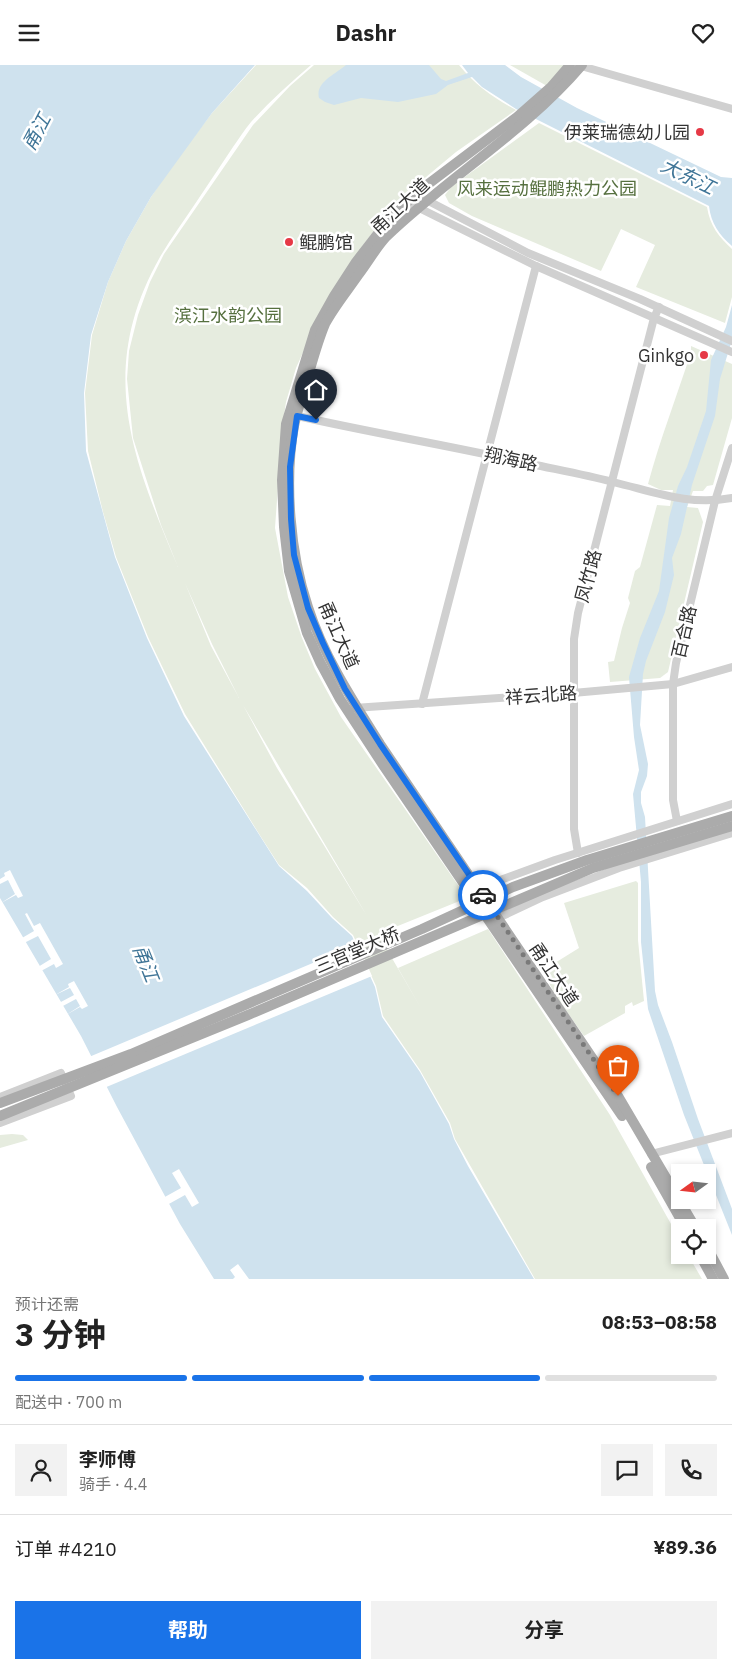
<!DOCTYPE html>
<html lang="zh">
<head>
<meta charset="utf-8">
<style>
	:root { --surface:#fff; --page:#f2f2f2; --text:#222; --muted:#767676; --line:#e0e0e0; --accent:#1a73e8 }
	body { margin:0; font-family:"IBM Plex Sans","Noto Sans SC",sans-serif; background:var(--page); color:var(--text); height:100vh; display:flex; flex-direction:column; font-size:19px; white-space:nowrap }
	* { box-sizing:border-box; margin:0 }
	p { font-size:16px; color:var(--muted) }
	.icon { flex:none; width:28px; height:28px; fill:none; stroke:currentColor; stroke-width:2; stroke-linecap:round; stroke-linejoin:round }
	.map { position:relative; height:1214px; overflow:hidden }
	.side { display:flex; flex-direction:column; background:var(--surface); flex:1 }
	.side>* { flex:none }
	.needle { width:32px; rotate:255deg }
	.controls { position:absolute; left:671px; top:1099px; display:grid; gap:10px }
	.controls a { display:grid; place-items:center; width:45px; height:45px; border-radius:0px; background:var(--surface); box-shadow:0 2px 8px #0003; font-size:25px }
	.pin { position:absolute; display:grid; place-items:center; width:42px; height:42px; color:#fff; margin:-51px -21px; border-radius:50% 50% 50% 0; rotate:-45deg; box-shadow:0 0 5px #0007 }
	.pin .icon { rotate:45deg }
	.courier { position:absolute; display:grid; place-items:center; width:50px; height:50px; margin:-25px; border:4px solid #1a73e8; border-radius:50%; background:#fff; color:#222; box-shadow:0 1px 6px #0007 }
	.overview em { font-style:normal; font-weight:700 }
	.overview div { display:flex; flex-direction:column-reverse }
	.overview { display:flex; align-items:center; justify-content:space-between; height:85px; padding:0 15px }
	h1 { font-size:32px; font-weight:700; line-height:38px }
	.bar { display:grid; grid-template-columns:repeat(4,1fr); gap:8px 5px; align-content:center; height:60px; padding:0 15px }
	.bar i { height:6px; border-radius:4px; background:var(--line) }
	.bar .selected { background:var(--accent) }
	.bar p { grid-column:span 4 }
	.line { display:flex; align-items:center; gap:12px; padding:0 15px; border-top:1px solid var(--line) }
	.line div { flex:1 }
	.round { display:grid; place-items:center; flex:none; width:52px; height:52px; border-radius:0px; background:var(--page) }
	.button { display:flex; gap:10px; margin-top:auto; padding:10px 15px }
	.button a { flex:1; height:58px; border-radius:0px; background:var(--accent); color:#fff; font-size:20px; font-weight:700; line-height:58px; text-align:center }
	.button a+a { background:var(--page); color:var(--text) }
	header { display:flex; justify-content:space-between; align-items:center; height:65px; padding:0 15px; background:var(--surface); font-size:22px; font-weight:700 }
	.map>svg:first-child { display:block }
	.green { fill:#e6ecdf; fill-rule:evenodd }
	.water { fill:#cfe2ee }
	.pier { fill:#fff }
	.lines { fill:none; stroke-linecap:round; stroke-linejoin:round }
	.minor { stroke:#d0d0d0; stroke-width:8 }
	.major { stroke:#ababab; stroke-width:10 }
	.major-bridge { stroke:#ababab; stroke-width:10 }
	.done { stroke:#7a7a7a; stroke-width:5; stroke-dasharray:0 9 }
	.route { stroke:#1a73e8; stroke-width:6 }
	.poi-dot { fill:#e63946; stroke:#fff; stroke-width:2 }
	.labels { text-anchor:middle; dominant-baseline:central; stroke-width:5; stroke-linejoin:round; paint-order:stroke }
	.poi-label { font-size:18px; fill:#333; stroke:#fff; text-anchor:end }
	.park-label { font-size:18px; fill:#56703f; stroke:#fff }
	.street-label { font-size:18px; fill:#333; stroke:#fff }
	.water-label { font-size:19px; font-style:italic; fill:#3f7597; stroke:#fff }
</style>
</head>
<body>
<header><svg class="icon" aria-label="menu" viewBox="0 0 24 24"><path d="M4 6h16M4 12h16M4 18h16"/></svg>Dashr<svg class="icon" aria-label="heart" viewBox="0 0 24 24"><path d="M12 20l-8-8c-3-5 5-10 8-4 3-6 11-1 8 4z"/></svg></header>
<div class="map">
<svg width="732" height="1214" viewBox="0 0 732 1214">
	<rect width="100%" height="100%" fill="#fff"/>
	<g class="green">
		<path d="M256,0h55c-21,18 -42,37 -60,57 -7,8 -12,17 -18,25 -12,18 -24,36 -36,54 -12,18 -26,37 -37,56 -64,113 -28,201 18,310l-17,-42 -28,-87 -6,-59 2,-28 9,-36 12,-33 14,-28 89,-129 37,-39 24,-21h145c16,20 35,33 57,45l-60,42 -60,50 -33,43 -45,74 -22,49 -10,34 -4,28 -7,98 13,69 14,41 13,31 26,48 126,181 -89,36 44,76 -24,-42 90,-39 122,186 70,125v15h8l14,24h-167l-80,-140 -5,-16 -30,-53 -37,-54 -7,-30 -23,-51 -20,-18 -26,-29 -28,-23 -18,-28 -76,-123 -37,-77 -32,-80 -13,-45 -15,-61 -3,-58 7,-58 16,-53 18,-41 25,-44 23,-34 38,-50zM185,518l27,61 27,54 -28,-52zM243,640l124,211 -90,-148z"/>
		<polygon points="510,0 564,0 547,21"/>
		<path d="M539,58l168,84c3,19 12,30 25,42v48l-7,26 -89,-36 19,-42 -34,-16 -20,42 -129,-55 -23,-13 -4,-8 6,-8z"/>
		<path d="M691,281l41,18v54l-19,67 -6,1 -4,5h-10l-6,16 11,1 5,14 -35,150 -8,6 -50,4 -2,-20 6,-1 8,-33 8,-25 -2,-5 7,-27 5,-4 17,-62 13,1 3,-16h-12l-13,-6c12,-45 29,-88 43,-132z"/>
		<polygon points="636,816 638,818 638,875 644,936 633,941 632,937 625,941 625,948 584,971 558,934 542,906 579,883 564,838"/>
		<polygon points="12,1069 23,1070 28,1075 0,1083 0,1070"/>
	</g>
	<g class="water">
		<polygon points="0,0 255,0 212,48 151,132 126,176 108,217 91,270 84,328 86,386 115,492 147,573 184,651 279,801 307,826 332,853 352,871 375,922 382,952 420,1007 449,1059 454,1074 468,1101 534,1214 214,1214 180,1159 117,1042 81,971 0,833"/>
		<path d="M346,0h83l12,14 5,2 22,-8 -6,-8h43l16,12 56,31 144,69 11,1v68c-13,-11 -21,-23 -23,-40l-193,-97 -34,-22 -10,-10 -24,8 -12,9 -38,8 -37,-4 -27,7 -9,-3 -6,-4c-4,-16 17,-24 27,-33z"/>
		<polygon points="732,240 732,275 720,314 715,351 692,420 681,469 672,493 674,510 665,547 646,596 643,609 640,660 648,699 647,711 641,727 641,738 645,752 655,926 658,940 672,977 698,1054 732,1144 732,1170 684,1050 648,944 641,877 641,817 633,729 639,705 634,672 629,612 640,573 659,526 669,453 678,421 687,402 706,346 711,295 726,262"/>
	</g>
	<g class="pier">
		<polygon points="10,805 23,831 18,833 16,830 1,838 15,829 8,815 0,819 0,814 5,811 4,808"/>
		<polygon points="27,848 34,861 40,858 63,899 56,903 54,899 41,906 38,902 51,894 38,871 24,878 22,873 34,866 25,849"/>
		<polygon points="358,879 372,911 104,1023 89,992"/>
		<polygon points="74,916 88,941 82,944 80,942 66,950 80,941 76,934 61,942 59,938 74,930 70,923 55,930 69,922 68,919"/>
		<polygon points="179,1104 199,1138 192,1142 185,1130 167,1140 163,1133 181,1123 172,1108"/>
		<polygon points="238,1199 249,1214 233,1214 235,1212 230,1205"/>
	</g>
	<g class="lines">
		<g class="minor">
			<polyline points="581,1 732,44"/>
			<polyline points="415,129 528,188 640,234 732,276"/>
			<polyline points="407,137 536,201 732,287"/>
			<path d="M293,350c79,18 159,31 238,49 28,6 55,11 82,18 42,10 75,24 119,16"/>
			<polyline points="422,639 536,201"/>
			<polyline points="354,643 573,628 673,619 732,602"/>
			<polyline points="677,756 673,735 673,619 676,598 715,436 732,383"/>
			<polyline points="578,788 574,764 574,574 578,548 654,253 659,242"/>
			<polyline points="473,825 555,795 732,739"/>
			<polyline points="494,855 543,832 619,803 732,768"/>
			<polyline points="0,1032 61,1008 71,1031 0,1058"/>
			<polyline points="651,1089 732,1068"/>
		</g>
		<g class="major">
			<polyline points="570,0 551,22 517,52 415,129 383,162 356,197 334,231 315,265 286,359 282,415 284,462 289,506 307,568 320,597 340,634 383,700 622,1051"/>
			<path d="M582,0c-57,67 -134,112 -196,172 -10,11 -18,25 -27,37 -11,16 -25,33 -34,50 -8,19 -13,39 -19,59 -4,14 -9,28 -12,43 -10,55 -4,128 14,181 16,50 45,94 72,137l238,352 77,131"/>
			<polyline points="651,1102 685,1162"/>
			<polyline points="708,1184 724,1214"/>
			<polyline points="700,1190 713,1214"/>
		</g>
		<g class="major-bridge">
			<polyline points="0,1038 131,989 422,864 513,822 587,795 732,751"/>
			<polyline points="0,1051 248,950 593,803 732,761"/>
		</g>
	</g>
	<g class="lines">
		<polyline class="done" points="483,830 618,1031"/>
		<polyline class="route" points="316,355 297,351 290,402 291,454 294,490 308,543 323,578 345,624 380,679 483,830"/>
	</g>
	<g class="poi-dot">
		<circle cx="700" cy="67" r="5"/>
		<circle cx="289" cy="177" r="5"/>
		<circle cx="704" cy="290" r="5"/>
	</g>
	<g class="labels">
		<g class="poi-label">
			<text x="690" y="67">伊莱瑞德幼儿园</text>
			<text x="299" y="177" text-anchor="start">鲲鹏馆</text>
			<text x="694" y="290">Ginkgo</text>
		</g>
		<g class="park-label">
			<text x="547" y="123">风来运动鲲鹏热力公园</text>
			<text x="228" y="250">滨江水韵公园</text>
		</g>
		<g class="street-label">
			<text transform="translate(400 141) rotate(-43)">甬江大道</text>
			<text transform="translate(511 394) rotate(12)">翔海路</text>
			<text transform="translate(588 511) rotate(-75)">凤竹路</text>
			<text transform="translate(684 567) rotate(-77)">百合路</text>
			<text transform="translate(339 570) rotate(66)">甬江大道</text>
			<text transform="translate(541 630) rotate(-4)">祥云北路</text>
			<text transform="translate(357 885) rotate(-23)">三官堂大桥</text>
			<text transform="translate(554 909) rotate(56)">甬江大道</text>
		</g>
		<g class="water-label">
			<text transform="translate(36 67) rotate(-62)">甬江</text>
			<text transform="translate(688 111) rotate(26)">大东江</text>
			<text transform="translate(146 898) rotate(68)">甬江</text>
		</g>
	</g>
</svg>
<div class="controls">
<a><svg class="needle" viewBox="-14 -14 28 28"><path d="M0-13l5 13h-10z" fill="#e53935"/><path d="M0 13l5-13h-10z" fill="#767676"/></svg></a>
<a><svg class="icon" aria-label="locate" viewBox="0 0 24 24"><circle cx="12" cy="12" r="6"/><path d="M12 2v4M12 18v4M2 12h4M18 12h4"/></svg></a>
</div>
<div class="pin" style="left:618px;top:1031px;background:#ea580c"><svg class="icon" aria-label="bag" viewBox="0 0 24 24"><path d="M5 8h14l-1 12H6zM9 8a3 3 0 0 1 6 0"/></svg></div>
<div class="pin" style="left:316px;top:355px;background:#1f2937"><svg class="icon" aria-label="home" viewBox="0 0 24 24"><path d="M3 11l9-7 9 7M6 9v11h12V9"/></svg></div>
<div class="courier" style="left:483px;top:830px"><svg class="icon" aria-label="car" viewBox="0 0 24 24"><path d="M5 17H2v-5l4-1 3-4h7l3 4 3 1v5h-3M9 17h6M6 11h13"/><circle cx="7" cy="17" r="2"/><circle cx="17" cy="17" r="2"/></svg></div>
</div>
<section class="side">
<div class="overview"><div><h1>3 分钟</h1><p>预计还需</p></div><em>08:53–08:58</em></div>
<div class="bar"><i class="selected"></i><i class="selected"></i><i class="selected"></i><i></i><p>配送中 · 700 m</p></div>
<div class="line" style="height:90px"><a class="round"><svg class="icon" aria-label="person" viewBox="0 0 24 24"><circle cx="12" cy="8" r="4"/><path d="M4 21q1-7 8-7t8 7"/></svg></a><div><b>李师傅</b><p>骑手 · 4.4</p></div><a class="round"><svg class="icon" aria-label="chat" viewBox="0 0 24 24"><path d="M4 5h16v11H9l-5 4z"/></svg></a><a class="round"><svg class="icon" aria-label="phone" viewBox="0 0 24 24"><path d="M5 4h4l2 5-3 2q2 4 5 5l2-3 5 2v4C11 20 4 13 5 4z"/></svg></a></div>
<div class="line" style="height:65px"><div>订单 #4210</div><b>¥89.36</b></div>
<div class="button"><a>帮助</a><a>分享</a></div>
</section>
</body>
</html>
